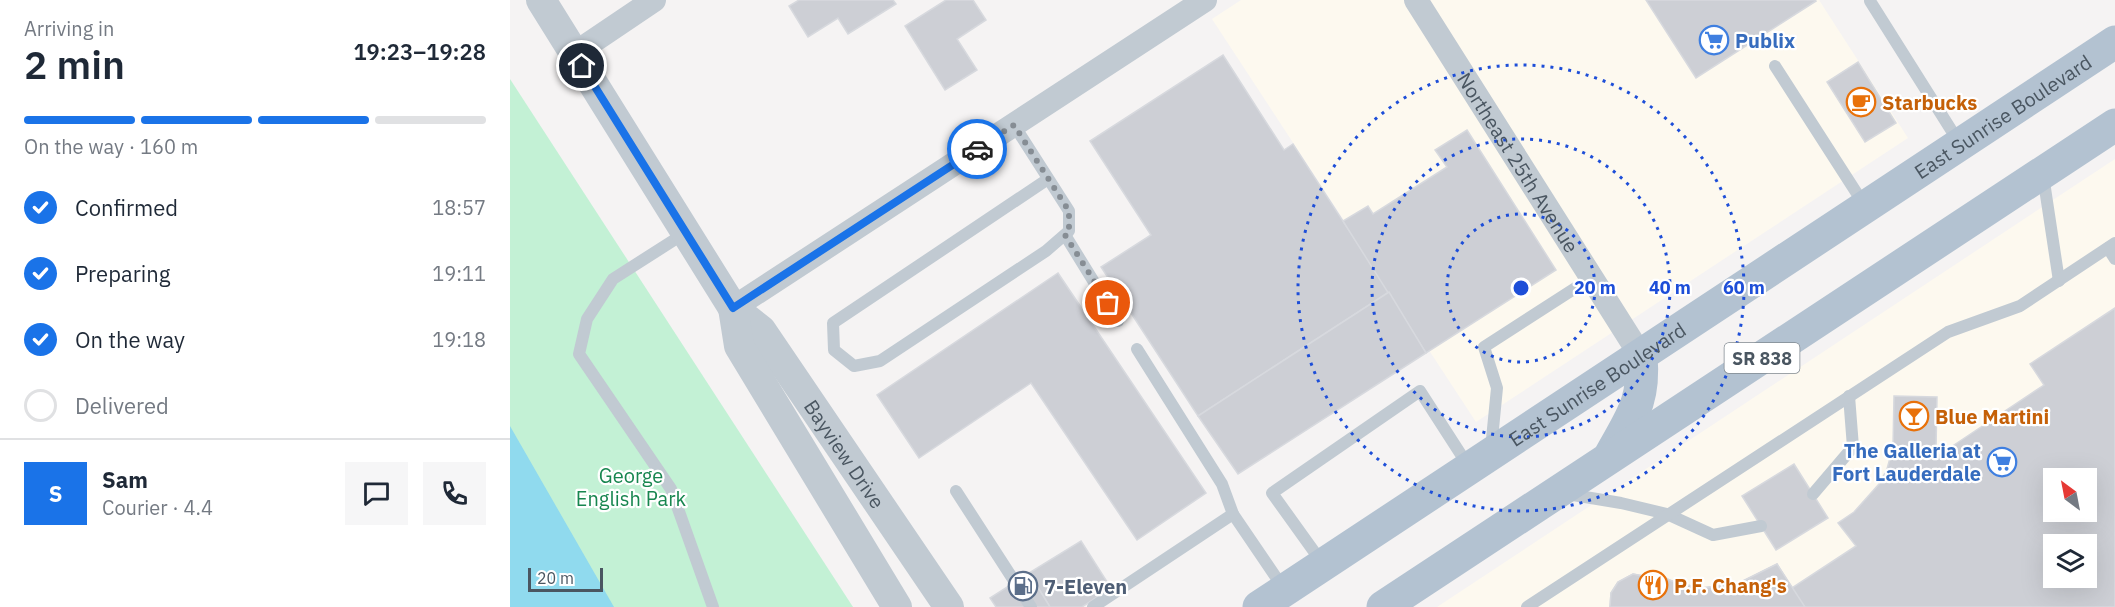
<!DOCTYPE html>
<html lang="en">
<head>
<meta charset="utf-8">
<style>
	:root { --surface:#fff; --page:#f6f6f7; --text:#1f2937; --muted:#747a83; --line:#e0e1e3; --accent:#1a73e8 }
	body { margin:0; font-family:"IBM Plex Sans",sans-serif; background:var(--page); color:var(--text); height:100vh; display:flex; flex-direction:column; font-size:22px; white-space:nowrap }
	* { box-sizing:border-box; margin:0 }
	p { font-size:20px; color:var(--muted) }
	.icon { flex:none; width:33px; height:33px; fill:none; stroke:currentColor; stroke-width:2; stroke-linecap:round; stroke-linejoin:round }
	.map { position:relative; flex:1; overflow:hidden }
	.sheet { display:flex; flex-direction:column; background:var(--surface); width:510px }
	.sheet>* { flex:none }
	.needle { width:39px; rotate:328deg }
	.fabs { position:absolute; left:1533px; top:468px; display:grid; gap:12px }
	.fabs a { display:grid; place-items:center; width:54px; height:54px; border-radius:0px; background:var(--surface); box-shadow:0 6px 24px #0002; font-size:30px }
	.scale { position:absolute; left:18px; bottom:15px; width:75px; box-sizing:border-box; padding-left:6px; border:3px solid #4a5661; border-top:0; font-size:16px; line-height:21px; white-space:nowrap; color:#4a5661; -webkit-text-stroke:4px #fff; paint-order:stroke }
	.pin { position:absolute; display:grid; place-items:center; width:51px; height:51px; color:#fff; margin:-26px; border:3px solid #fff; border-radius:50%; box-shadow:0 2px 6px #0007 }
	.courier { position:absolute; display:grid; place-items:center; width:60px; height:60px; margin:-30px; border:4px solid #1a73e8; border-radius:50%; background:#fff; color:#222; box-shadow:0 2px 8px #0007 }
	.overview em { font-style:normal; font-weight:600 }
	.overview div { display:flex; flex-direction:column-reverse }
	.overview { display:flex; align-items:center; justify-content:space-between; height:102px; padding:0 24px }
	h1 { font-size:39px; font-weight:600; line-height:45px }
	.bar { display:grid; grid-template-columns:repeat(4,1fr); gap:9px 6px; align-content:center; height:72px; padding:0 24px }
	.bar i { height:8px; border-radius:4px; background:var(--line) }
	.bar .selected { background:var(--accent) }
	.bar p { grid-column:span 4 }
	.line { display:flex; align-items:center; gap:15px; padding:0 24px; border-top:2px solid var(--line) }
	.line div { flex:1 }
	.round { display:grid; place-items:center; flex:none; width:63px; height:63px; border-radius:0px; background:var(--page) }
	ol { padding:0 24px; list-style:none }
	li { display:flex; align-items:center; gap:18px; height:66px }
	li p { margin-inline-start:auto }
	li .icon { padding:6px; border-radius:50%; background:var(--accent); color:#fff; stroke-width:4 }
	li:last-child { color:var(--muted) }
	li i { width:33px; height:33px; border:3px solid var(--line); border-radius:50% }
	main { display:flex; flex:1; min-height:0 }
	.map>svg:first-child { display:block }
	.commercial { fill:#fdf9ef; fill-rule:evenodd }
	.green { fill:#c3f1d5 }
	.water { fill:#90daee }
	.building { fill:#cdcfd5; stroke:#d7d9de; stroke-width:1.5; fill-rule:evenodd }
	.lines { fill:none; stroke-linecap:round; stroke-linejoin:round }
	.service { stroke:#c1cad2; stroke-width:12 }
	.minor { stroke:#c1cad2; stroke-width:24 }
	.tertiary { stroke:#c1cad2; stroke-width:30 }
	.primary { stroke:#b3c2d1; stroke-width:33 }
	.done { stroke:#868d94; stroke-width:6; stroke-dasharray:0 10.8 }
	.route { stroke:#1a73e8; stroke-width:8 }
	.ring { fill:none; stroke:#1d4ed8; stroke-width:3; stroke-dasharray:3 6 }
	.labels { text-anchor:middle; dominant-baseline:central; stroke-width:4.5; stroke-linejoin:round; paint-order:stroke }
	.shield { fill:#fff; stroke:#808990; stroke-width:1.5 }
	.shield-label { font-size:18px; font-weight:bold; fill:#4a5661 }
	.shop-label { font-size:20px; font-weight:bold; fill:#366cbe; stroke:#fff; text-anchor:start }
	.food-label { font-size:20px; font-weight:bold; fill:#c56008; stroke:#fff; text-anchor:start }
	.street-label { font-size:20px; fill:#4a5661; stroke:#fff }
	.park-label { font-size:20px; fill:#17864f; stroke:#fff }
	.service-label { font-size:20px; font-weight:bold; fill:#4e5e75; stroke:#fff; text-anchor:start }
	.centre { fill:#1d4ed8; stroke:#fff; stroke-width:3 }
	.ring-label { font-size:18px; text-anchor:middle; font-weight:bold; fill:#1d4ed8; stroke:#fff; stroke-width:4.5; stroke-linejoin:round; paint-order:stroke }
</style>
</head>
<body>
<main>
<section class="sheet">
<div class="overview"><div><h1>2 min</h1><p>Arriving in</p></div><em>19:23–19:28</em></div>
<div class="bar"><i class="selected"></i><i class="selected"></i><i class="selected"></i><i></i><p>On the way · 160 m</p></div>
<ol>
<li><svg class="icon" aria-label="check" viewBox="0 0 24 24"><path d="M5 12l5 5 9-10"/></svg>Confirmed<p>18:57</p></li>
<li><svg class="icon" aria-label="check" viewBox="0 0 24 24"><path d="M5 12l5 5 9-10"/></svg>Preparing<p>19:11</p></li>
<li><svg class="icon" aria-label="check" viewBox="0 0 24 24"><path d="M5 12l5 5 9-10"/></svg>On the way<p>19:18</p></li>
<li><i></i>Delivered</li>
</ol>
<div class="line" style="height:108px"><b class="round" style="background:var(--accent);color:#fff">S</b><div><b>Sam</b><p>Courier · 4.4</p></div><a class="round"><svg class="icon" aria-label="chat" viewBox="0 0 24 24"><path d="M4 5h16v11H9l-5 4z"/></svg></a><a class="round"><svg class="icon" aria-label="phone" viewBox="0 0 24 24"><path d="M5 4h4l2 5-3 2q2 4 5 5l2-3 5 2v4C11 20 4 13 5 4z"/></svg></a></div>
</section>
<div class="map">
<svg width="1605" height="607" viewBox="0 0 1605 607">
	<rect width="100%" height="100%" fill="#f5f3f3"/>
	<g class="commercial">
		<polygon points="731,0 1309,0 1398,138 966,422 702,19"/>
		<path d="M1605,159v448h-678zM1544,478h32v34h-32zM1544,544h32v34h-32z"/>
	</g>
	<polygon class="green" points="0,79 343,607 0,607"/>
	<polygon class="water" points="0,426 104,607 0,607"/>
	<g class="building">
		<polygon points="289,0 383,0 386,4 338,34 328,18 298,37 279,6"/>
		<polygon points="436,0 463,0 476,20 447,39 467,70 435,90 395,26"/>
		<polygon points="1136,0 1305,0 1306,1 1186,78"/>
		<polygon points="713,55 774,150 783,144 879,292 688,416 591,267 641,235 580,141"/>
		<polygon points="1348,62 1386,123 1355,142 1317,82"/>
		<polygon points="957,130 1046,270 916,353 833,221 858,206 863,214 937,167 925,150"/>
		<polygon points="548,273 696,493 627,540 521,383 409,458 367,395"/>
		<polygon points="879,292 916,353 728,474 688,416"/>
		<path d="M1605,308v299h-505l1,-14 7,-11 15,-8 21,4 1,-4 22,9 25,5 37,-5 38,-19 15,24 64,-42 -18,-23 16,-11 25,-28 8,-15 6,-22 43,2 3,6 105,-70 -14,-21zM1544,478h32v34h-32zM1544,544h32v34h-32z"/>
		<polygon points="1384,396 1427,397 1426,449 1383,447"/>
		<polygon points="1284,464 1318,518 1266,550 1232,496"/>
		<polygon points="571,541 601,588 572,607 540,607 519,573"/>
		<polygon points="1267,564 1295,607 1100,607 1101,593 1108,582 1123,574 1144,578 1145,574 1167,583 1192,588 1229,583"/>
		<polygon points="519,573 540,607 486,607 480,598"/>
	</g>
	<g class="lines">
		<g class="service">
			<polyline points="1360,1 1450,144"/>
			<polyline points="1265,66 1355,206"/>
			<polyline points="504,125 559,211 559,231 536,251 370,361 344,366 324,350 323,323 538,179"/>
			<polyline points="1533,175 1549,281"/>
			<polyline points="175,233 103,279 77,319 69,354 161,489 203,607"/>
			<polyline points="555,235 608,321"/>
			<polyline points="1598,248 1605,259"/>
			<polyline points="627,349 712,484 723,514"/>
			<polyline points="981,449 987,388 974,347 1081,278"/>
			<polyline points="446,491 521,607"/>
			<polyline points="1057,494 1111,503 1157,514 1203,535 1251,526"/>
			<polyline points="1303,494 1343,447 1339,396"/>
			<polyline points="813,564 762,493 910,391 959,467"/>
			<polyline points="583,607 723,514 774,589"/>
			<polyline points="1017,607 1438,332 1510,306 1605,243"/>
		</g>
		<g class="minor">
			<path id="s1" d="M906,0l225,356"/>
			<polyline points="64,54 144,0"/>
			<polyline points="223,308 695,0"/>
		</g>
		<g class="tertiary">
			<path id="s2" d="M31,0l192,308 28,22 188,277"/>
			<polyline points="223,308 229,346 387,607"/>
		</g>
		<g class="primary">
			<path d="M1101,454c21,-38 34,-53 30,-98"/>
			<path id="s3" d="M749,607l856,-565"/>
			<polyline points="873,607 1605,125"/>
		</g>
	</g>
	<g class="lines">
		<polyline class="done" points="467,149 504,125 559,211 559,231 555,235 598,303"/>
		<polyline class="route" points="72,66 223,308 467,149"/>
	</g>
	<g class="ring">
		<circle cx="1011" cy="288" r="74"/>
		<circle cx="1011" cy="288" r="149"/>
		<circle cx="1011" cy="288" r="223"/>
	</g>
	<defs>
		<g id="supermarket-ring" transform="scale(1.5)"><circle r="9.5" fill="#fff" stroke="#3f7fe0" stroke-width="1.5"/><path d="M-6-5.5h2.5l.6 2H6L4.5 2H-2.5L-4.4-4H-6ZM-1.5 3.2a1.3 1.3 0 1 0 .1 0ZM3 3.2a1.3 1.3 0 1 0 .1 0Z" fill="#3f7fe0"/></g>
		<g id="cafe-ring" transform="scale(1.5)"><circle r="9.5" fill="#fff" stroke="#e8710a" stroke-width="1.5"/><path d="M-5.5-4.5H6V0H3Q3 3.5 0 3.5H-2.5Q-5.5 3.5-5.5 0ZM3-3.2v2h1.7v-2ZM-6 4.5H4V6H-6Z" fill="#e8710a"/></g>
		<g id="bar-ring" transform="scale(1.5)"><circle r="9.5" fill="#fff" stroke="#e8710a" stroke-width="1.5"/><path d="M-6-5H6L.8 .8V4.5H3.5V6h-7V4.5H-.8V.8Z" fill="#e8710a"/></g>
		<g id="restaurant-ring" transform="scale(1.5)"><circle r="9.5" fill="#fff" stroke="#e8710a" stroke-width="1.5"/><path d="M-5-6h1v4h1v-4h1v4h1v-4h1v5L-1.5 .5V6h-2V.5L-5-1ZM5-6V6H3V1.5H1.5Q1.5-4 5-6Z" fill="#e8710a"/></g>
		<g id="fuel-ring" transform="scale(1.5)"><circle r="9.5" fill="#fff" stroke="#5c6f8a" stroke-width="1.5"/><path d="M-5.5-6h7V0h2V4h1.3V-2.5L3-4.5l.8-.8L6-3V5H2.5V1h-1V6h-7ZM-4.2-4.7v3.2H.2V-4.7Z" fill="#5c6f8a"/></g>
	</defs>
	<g fill-rule="evenodd">
		<use href="#supermarket-ring" x="1204" y="40"/>
		<use href="#cafe-ring" x="1351" y="102"/>
		<use href="#bar-ring" x="1404" y="416"/>
		<use href="#supermarket-ring" x="1492" y="462"/>
		<use href="#restaurant-ring" x="1143" y="585"/>
		<use href="#fuel-ring" x="513" y="586"/>
	</g>
	<g class="labels">
		<rect class="shield" x="1214.5" y="343" width="75" height="30" rx="4.5"/>
		<g class="shield-label">
			<text x="1252" y="358">SR 838</text>
		</g>
		<g class="shop-label">
			<text x="1225" y="40">Publix</text>
			<text x="1471" y="450" text-anchor="end">The Galleria at<tspan x="1471" dy="23">Fort Lauderdale</tspan></text>
		</g>
		<g class="food-label">
			<text x="1372" y="102">Starbucks</text>
			<text x="1425" y="416">Blue Martini</text>
			<text x="1164" y="585">P.F. Chang's</text>
		</g>
		<g class="street-label">
			<text stroke="none"><textPath href="#s3" startOffset="891">East Sunrise Boulevard</textPath></text>
			<text stroke="none"><textPath href="#s1" startOffset="192">Northeast 25th Avenue</textPath></text>
			<text stroke="none"><textPath href="#s3" startOffset="405">East Sunrise Boulevard</textPath></text>
			<text stroke="none"><textPath href="#s2" startOffset="548">Bayview Drive</textPath></text>
		</g>
		<g class="park-label">
			<text x="121" y="475">George<tspan x="121" dy="23">English Park</tspan></text>
		</g>
		<g class="service-label">
			<text x="534" y="586">7-Eleven</text>
		</g>
	</g>
	<circle cx="1011" cy="288" r="9" class="centre"/>
	<g class="ring-label">
		<text x="1085" y="294">20 m</text>
		<text x="1160" y="294">40 m</text>
		<text x="1234" y="294">60 m</text>
	</g>
</svg>
<div class="fabs">
<a><svg class="needle" viewBox="-14 -14 28 28"><path d="M0-13l5 13h-10z" fill="#e53935"/><path d="M0 13l5-13h-10z" fill="#747a83"/></svg></a>
<a><svg class="icon" aria-label="layers" viewBox="0 0 24 24"><path d="M12 4l9 5-9 5-9-5zM3 14l9 5 9-5"/></svg></a>
</div>
<div class="scale">20 m</div>
<div class="pin" style="left:598px;top:303px;background:#ea580c"><svg class="icon" aria-label="bag" viewBox="0 0 24 24"><path d="M5 8h14l-1 12H6zM9 8a3 3 0 0 1 6 0"/></svg></div>
<div class="pin" style="left:72px;top:66px;background:#1f2937"><svg class="icon" aria-label="home" viewBox="0 0 24 24"><path d="M3 11l9-7 9 7M6 9v11h12V9"/></svg></div>
<div class="courier" style="left:467px;top:149px"><svg class="icon" aria-label="car" viewBox="0 0 24 24"><path d="M5 17H2v-5l4-1 3-4h7l3 4 3 1v5h-3M9 17h6M6 11h13"/><circle cx="7" cy="17" r="2"/><circle cx="17" cy="17" r="2"/></svg></div>
</div>
</main>
</body>
</html>
